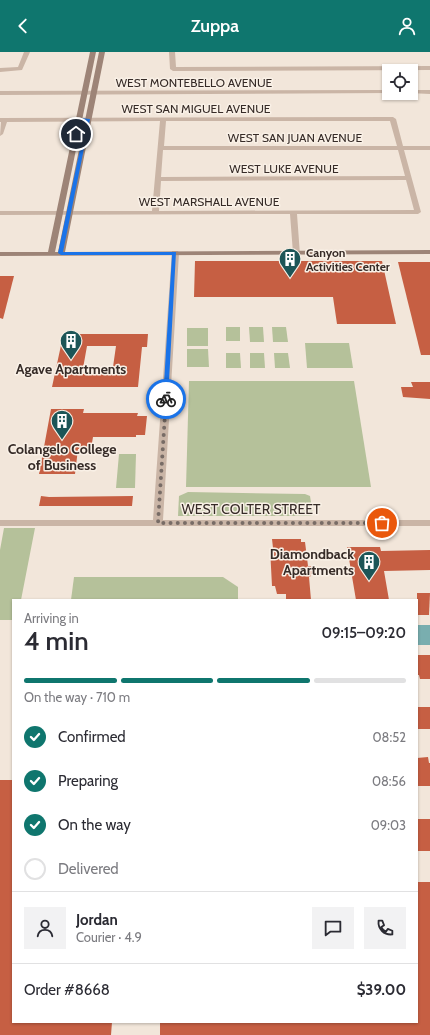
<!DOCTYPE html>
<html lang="en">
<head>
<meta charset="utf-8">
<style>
	:root { --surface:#fff; --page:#f2f2f3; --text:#2b2b33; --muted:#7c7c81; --line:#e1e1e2; --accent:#0f766e }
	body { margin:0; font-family:Cabin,sans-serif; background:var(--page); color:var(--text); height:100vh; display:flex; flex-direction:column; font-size:15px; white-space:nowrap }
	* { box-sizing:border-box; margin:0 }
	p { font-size:13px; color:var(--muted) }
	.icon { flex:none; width:22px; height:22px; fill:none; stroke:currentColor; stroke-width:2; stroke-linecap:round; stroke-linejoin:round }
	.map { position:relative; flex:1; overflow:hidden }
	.details { position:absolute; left:12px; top:547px; width:406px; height:424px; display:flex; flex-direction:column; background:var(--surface); border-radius:0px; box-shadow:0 1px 3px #0004 }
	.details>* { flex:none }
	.tools { position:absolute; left:382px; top:12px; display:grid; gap:8px }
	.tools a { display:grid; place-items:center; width:36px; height:36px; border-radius:0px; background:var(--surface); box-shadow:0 1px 3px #0004; font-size:20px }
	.pin { position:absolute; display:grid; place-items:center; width:34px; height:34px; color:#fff; margin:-17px; border:2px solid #fff; border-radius:50%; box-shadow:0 1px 4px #0007 }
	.courier { position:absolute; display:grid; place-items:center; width:40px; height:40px; margin:-20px; border:3px solid #1a73e8; border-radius:50%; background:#fff; color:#222; box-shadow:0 1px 5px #0007 }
	.overview em { font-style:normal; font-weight:600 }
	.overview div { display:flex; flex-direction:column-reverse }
	.overview { display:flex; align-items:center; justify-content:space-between; height:68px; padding:0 12px }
	h1 { font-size:26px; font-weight:600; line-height:30px }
	.bar { display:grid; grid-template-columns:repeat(4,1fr); gap:6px 4px; align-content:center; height:48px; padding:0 12px }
	.bar i { height:5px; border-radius:3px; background:var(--line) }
	.bar .selected { background:var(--accent) }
	.bar p { grid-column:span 4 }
	.line { display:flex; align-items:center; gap:10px; padding:0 12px; border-top:1px solid var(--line) }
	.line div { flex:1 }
	.round { display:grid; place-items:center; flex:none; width:42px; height:42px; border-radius:0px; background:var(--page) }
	ol { padding:0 12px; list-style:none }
	li { display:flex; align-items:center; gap:12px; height:44px }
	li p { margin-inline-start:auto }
	li .icon { padding:4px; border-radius:50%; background:var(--accent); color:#fff; stroke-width:4 }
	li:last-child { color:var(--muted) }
	li i { width:22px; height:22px; border:2px solid var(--line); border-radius:50% }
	header { display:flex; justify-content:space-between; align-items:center; height:52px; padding:0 12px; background:var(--accent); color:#fff; font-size:18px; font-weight:600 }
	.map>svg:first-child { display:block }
	.green { fill:#b5c19a }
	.water { fill:#79aeaf }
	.building { fill:#c65f43; fill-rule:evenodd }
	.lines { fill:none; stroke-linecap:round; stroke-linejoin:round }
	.street { fill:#cab5a6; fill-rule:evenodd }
	.secondary { fill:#9d8477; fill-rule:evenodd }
	.route { fill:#1a73e8 }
	.done { stroke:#786c66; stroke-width:4; stroke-dasharray:0 7.2 }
	.labels { text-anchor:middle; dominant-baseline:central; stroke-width:3; stroke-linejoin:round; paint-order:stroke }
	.far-street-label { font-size:12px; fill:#362b27; stroke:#f9f0e6 }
	.far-poi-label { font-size:12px; font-weight:bold; fill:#362b27; stroke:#f9f0e6; text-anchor:start }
	.poi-label { font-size:14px; font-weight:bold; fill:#362b27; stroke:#f9f0e6 }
	.street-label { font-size:14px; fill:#362b27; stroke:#f9f0e6 }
</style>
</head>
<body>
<header><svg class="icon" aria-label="back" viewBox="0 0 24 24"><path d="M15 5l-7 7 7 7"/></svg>Zuppa<svg class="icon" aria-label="person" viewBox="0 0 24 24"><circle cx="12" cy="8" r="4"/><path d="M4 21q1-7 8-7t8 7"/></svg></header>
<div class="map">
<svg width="430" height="983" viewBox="0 0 430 983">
	<rect width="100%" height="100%" fill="#f2e6da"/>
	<g class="green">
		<rect x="226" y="275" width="14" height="14"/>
		<polygon points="249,275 263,275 264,290 250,290"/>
		<polygon points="272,275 286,275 288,290 273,290"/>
		<rect x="187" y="276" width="21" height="18"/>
		<polygon points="305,291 349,291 353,316 307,316"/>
		<polygon points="187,297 208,297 209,315 187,315"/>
		<polygon points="226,301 240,301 241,316 226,316"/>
		<polygon points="250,301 264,301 265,316 250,316"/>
		<polygon points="274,301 288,301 290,316 275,316"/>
		<polygon points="189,329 354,329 371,435 186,435"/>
		<polygon points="119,402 136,402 135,436 116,436"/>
		<polygon points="188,440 305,442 310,444 313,463 310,464 178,464 179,444"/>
		<polygon points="4,476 35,476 21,548 13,548 13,568 0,568 0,498"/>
		<polygon points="74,525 223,525 238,535 238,548 71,548"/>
	</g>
	<polygon class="water" points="417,573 430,573 430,593 417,593 417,579 418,579"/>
	<g class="building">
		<polygon points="195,209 382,209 396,272 337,272 333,245 194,245"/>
		<polygon points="398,210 430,210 430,303 421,303"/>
		<polygon points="0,224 14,224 3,267 0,266"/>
		<path d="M74,282h74l-1,13h-5l-4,40h-86l11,-51 11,-1zM87,294h29l-4,28h-30z"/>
		<polygon points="411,330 430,330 430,347 403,345 401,335 413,335"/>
		<polygon points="51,357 84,357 83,361 138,361 137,364 147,364 145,383 136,383 136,385 93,385 91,397 78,397 75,422 39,422"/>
		<polygon points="41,444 49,445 133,444 132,454 39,454"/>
		<polygon points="272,487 301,487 301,490 305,490 308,514 315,514 315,522 311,522 311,524 309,525 311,548 286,548 286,542 277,542 275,534 272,534 270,496 273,496"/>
		<polygon points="347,495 380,495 381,499 430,498 430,518 384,519 389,548 356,548"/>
		<polygon points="417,541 430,541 429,563 417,563"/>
		<polygon points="417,603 430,603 430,627 420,627 419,623 417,623"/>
		<rect x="417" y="655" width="13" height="22"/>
		<polygon points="428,705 429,711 430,711 430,734 417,734 417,706"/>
		<polygon points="0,728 13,728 13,970 112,970 111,983 0,983"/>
		<rect x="417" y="767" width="13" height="32"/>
		<polygon points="417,830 430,830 430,983 160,983 160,970 417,970"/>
	</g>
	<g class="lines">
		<g class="street">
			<polygon points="24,0 30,0 22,18 0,20 0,16 18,15"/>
			<polygon points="169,0 175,0 176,15 430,14 430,18 173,19 170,17"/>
			<polygon points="389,38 389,41 391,41 0,43 0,39"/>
			<polygon points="411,38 430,38 430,42 409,41 411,41"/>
			<path d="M393,65l3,2 7,27h27v4h-26l17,62 -3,2h-121l3,41h-6l-1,-2 -3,-39 -290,1v-4h152l8,-90 -153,1 -4,12 -3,2 1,-14h-1v-4zM166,69h224l7,25h-233zM163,98h235l7,26 -244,1zM406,128l8,30 -255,1 2,-30z"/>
			<polygon points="172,199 178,199 179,201 163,468 430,468 430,474 0,474 0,468 153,468"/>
		</g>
		<polygon class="secondary" points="90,0 96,0 55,200 58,200 99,0 105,0 65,200 430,198 430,202 0,204 0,200 48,200"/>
	</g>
	<polygon class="route" points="79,66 90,67 63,200 176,200 168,348 163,347 172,203 61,203 58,201 86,69 81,69 78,82 75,83 77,67"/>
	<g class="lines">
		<polyline class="done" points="166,347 158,471 382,471"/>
	</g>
	<defs>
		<g id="building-pin" transform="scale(1.15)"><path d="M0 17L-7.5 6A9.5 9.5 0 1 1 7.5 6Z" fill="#1c5557" stroke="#f9f0e6"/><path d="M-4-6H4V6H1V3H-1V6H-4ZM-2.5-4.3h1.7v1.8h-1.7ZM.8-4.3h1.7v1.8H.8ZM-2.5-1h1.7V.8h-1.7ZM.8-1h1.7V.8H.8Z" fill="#fff"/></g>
	</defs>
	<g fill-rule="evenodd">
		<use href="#building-pin" x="290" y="207"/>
		<use href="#building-pin" x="71" y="289"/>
		<use href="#building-pin" x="62" y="369"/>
		<use href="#building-pin" x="369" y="510"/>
	</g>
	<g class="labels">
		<g class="far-street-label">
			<text x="194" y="30">WEST MONTEBELLO AVENUE</text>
			<text x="196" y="56">WEST SAN MIGUEL AVENUE</text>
			<text x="295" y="85">WEST SAN JUAN AVENUE</text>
			<text x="284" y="116">WEST LUKE AVENUE</text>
			<text x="209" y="149">WEST MARSHALL AVENUE</text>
		</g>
		<g class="far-poi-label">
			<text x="306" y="200">Canyon<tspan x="306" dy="14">Activities Center</tspan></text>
		</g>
		<g class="poi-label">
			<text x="71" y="317">Agave Apartments</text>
			<text x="62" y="397">Colangelo College<tspan x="62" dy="16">of Business</tspan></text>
			<text x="354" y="502" text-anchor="end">Diamondback<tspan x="354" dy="16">Apartments</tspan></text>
		</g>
		<g class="street-label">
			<text x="251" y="457">WEST COLTER STREET</text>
		</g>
	</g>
</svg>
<div class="tools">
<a><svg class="icon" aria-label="locate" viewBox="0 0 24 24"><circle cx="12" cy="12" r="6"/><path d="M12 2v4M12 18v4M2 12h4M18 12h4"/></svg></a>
</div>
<div class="pin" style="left:382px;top:471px;background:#ea580c"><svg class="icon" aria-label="bag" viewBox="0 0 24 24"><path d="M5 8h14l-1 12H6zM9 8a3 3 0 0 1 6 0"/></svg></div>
<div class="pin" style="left:76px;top:82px;background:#1f2937"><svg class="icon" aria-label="home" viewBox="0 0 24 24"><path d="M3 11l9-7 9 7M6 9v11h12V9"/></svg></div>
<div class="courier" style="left:166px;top:347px"><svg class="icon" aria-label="bike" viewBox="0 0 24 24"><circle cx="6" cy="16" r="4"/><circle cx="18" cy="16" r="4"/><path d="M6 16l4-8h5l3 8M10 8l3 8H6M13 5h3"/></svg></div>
<section class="details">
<div class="overview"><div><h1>4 min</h1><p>Arriving in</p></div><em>09:15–09:20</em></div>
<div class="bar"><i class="selected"></i><i class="selected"></i><i class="selected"></i><i></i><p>On the way · 710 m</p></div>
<ol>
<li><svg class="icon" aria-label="check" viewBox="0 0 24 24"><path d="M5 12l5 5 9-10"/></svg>Confirmed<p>08:52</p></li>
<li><svg class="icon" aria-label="check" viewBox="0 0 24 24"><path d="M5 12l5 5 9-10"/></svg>Preparing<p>08:56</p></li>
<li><svg class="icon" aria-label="check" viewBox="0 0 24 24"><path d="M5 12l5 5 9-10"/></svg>On the way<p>09:03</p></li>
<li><i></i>Delivered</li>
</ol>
<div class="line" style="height:72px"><a class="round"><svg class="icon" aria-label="person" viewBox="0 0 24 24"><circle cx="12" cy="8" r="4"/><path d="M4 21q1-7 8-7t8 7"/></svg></a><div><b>Jordan</b><p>Courier · 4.9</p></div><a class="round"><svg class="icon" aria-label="chat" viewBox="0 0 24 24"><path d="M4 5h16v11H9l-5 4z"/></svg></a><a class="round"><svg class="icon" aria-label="phone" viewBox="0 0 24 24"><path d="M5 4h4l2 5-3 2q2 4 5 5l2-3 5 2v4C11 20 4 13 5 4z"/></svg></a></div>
<div class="line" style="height:52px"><div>Order #8668</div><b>$39.00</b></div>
</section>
</div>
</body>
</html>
